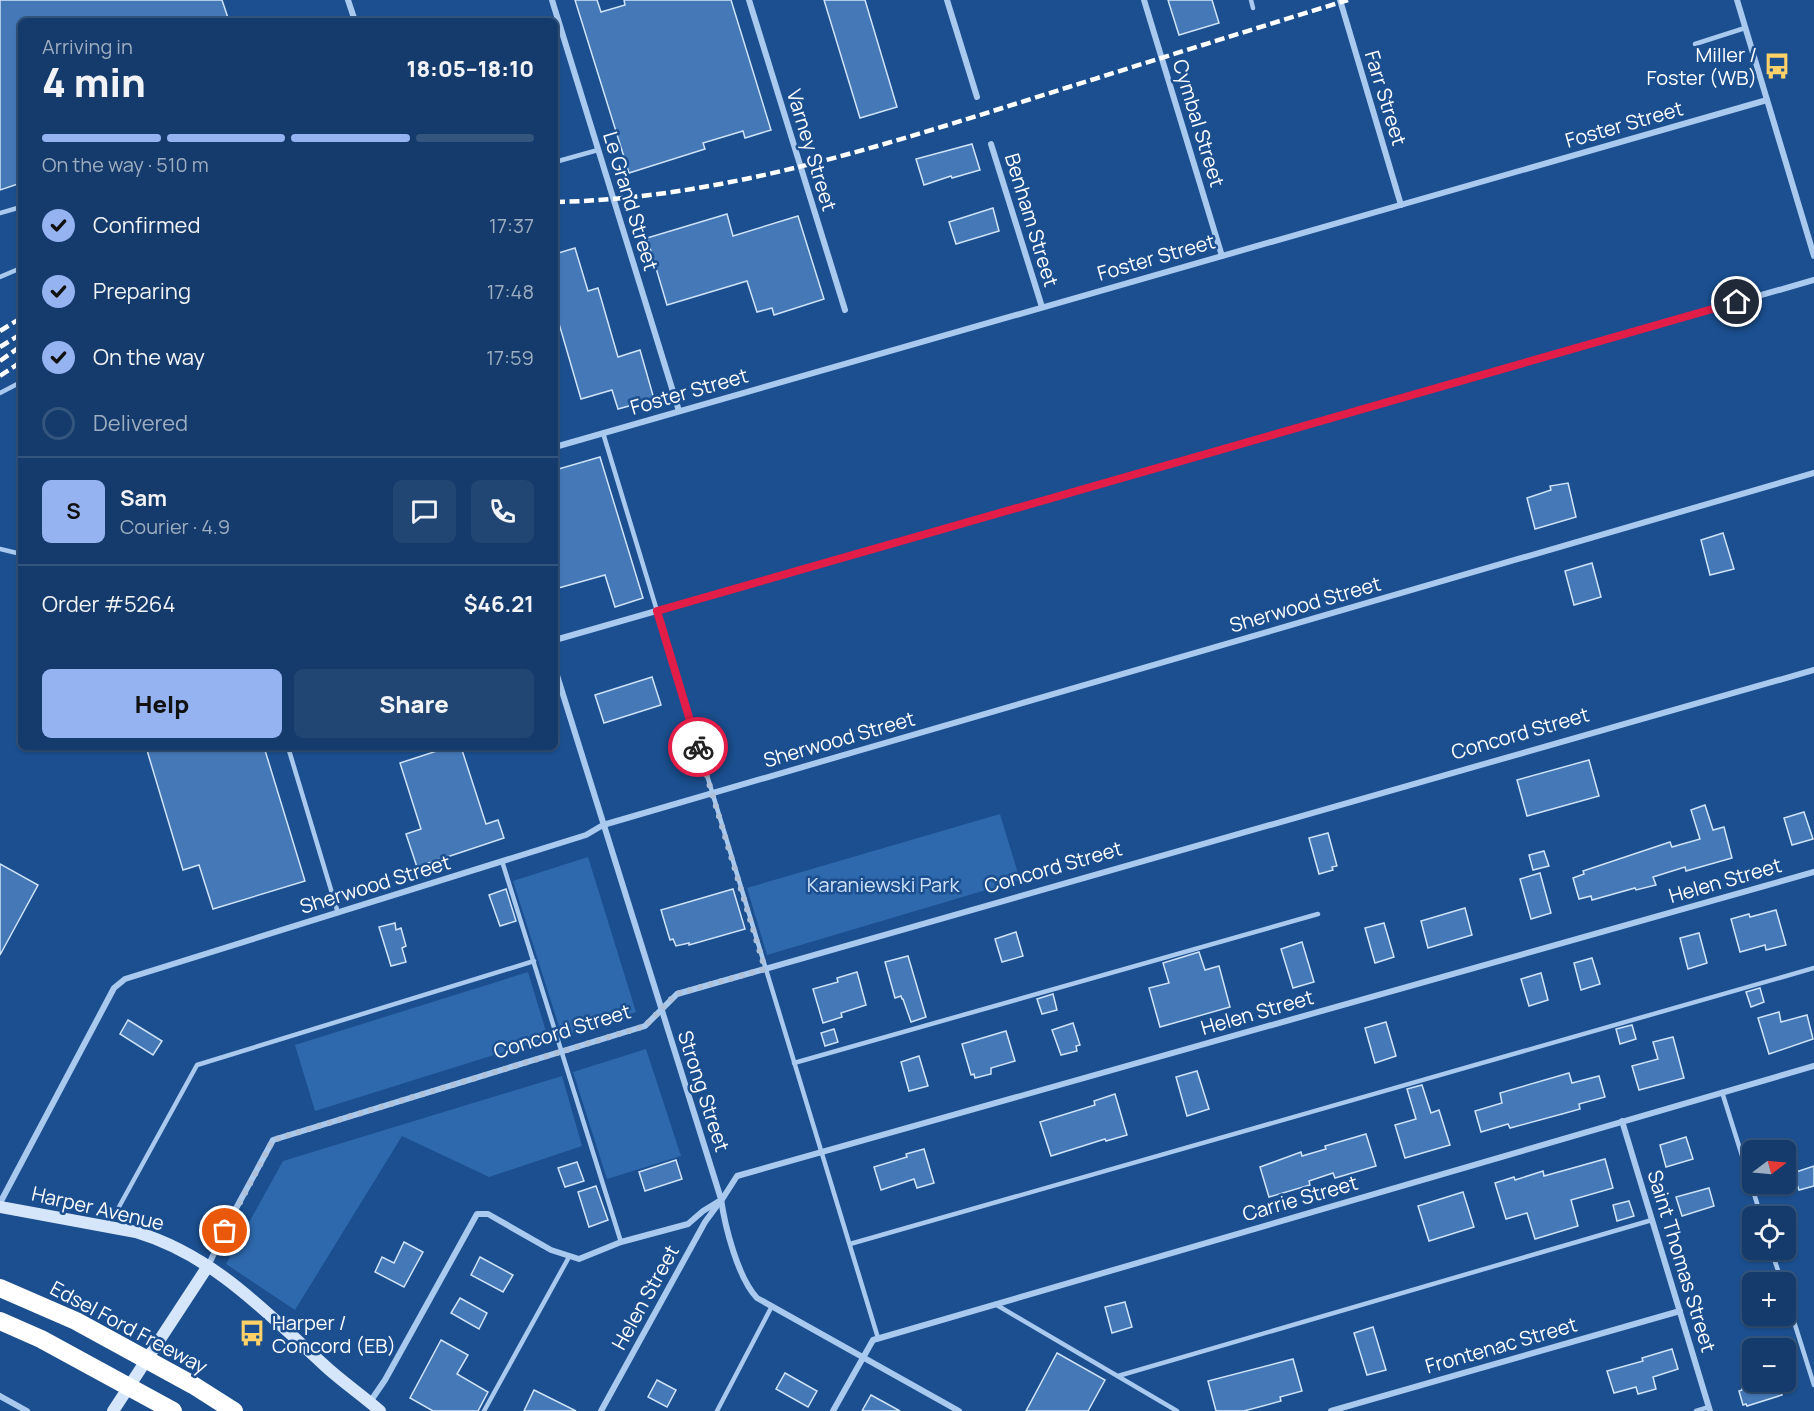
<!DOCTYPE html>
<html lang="en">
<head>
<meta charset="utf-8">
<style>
	:root { --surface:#143b6b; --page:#214673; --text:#f1f3f6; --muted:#9dadc1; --line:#33557e; --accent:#95b2f1 }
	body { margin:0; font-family:Manrope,sans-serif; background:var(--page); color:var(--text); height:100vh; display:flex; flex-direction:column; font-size:22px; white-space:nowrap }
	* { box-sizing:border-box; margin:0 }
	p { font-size:20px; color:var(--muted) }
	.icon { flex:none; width:33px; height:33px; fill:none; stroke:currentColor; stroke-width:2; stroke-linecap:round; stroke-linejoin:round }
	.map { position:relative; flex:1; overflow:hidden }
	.side { position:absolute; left:18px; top:18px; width:540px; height:732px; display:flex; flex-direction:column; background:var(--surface); border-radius:9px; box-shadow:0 2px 4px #0004,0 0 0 2px var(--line) }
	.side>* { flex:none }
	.needle { width:39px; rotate:74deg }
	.tools { position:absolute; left:1742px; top:1140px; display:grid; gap:12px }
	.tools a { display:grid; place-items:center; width:54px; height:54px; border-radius:9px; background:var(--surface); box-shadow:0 2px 4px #0004,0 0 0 2px var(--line); font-size:30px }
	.pin { position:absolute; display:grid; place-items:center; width:51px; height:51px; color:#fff; margin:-26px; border:3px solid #fff; border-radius:50%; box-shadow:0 2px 6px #0007 }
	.courier { position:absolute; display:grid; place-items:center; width:60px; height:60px; margin:-30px; border:4px solid #e11d48; border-radius:50%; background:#fff; color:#222; box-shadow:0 2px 8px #0007 }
	.head em { font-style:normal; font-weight:800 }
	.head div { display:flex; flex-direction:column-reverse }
	.head { display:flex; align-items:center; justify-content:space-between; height:102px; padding:0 24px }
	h1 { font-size:39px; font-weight:800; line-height:45px }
	.bar { display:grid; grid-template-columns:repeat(4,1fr); gap:9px 6px; align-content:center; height:72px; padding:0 24px }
	.bar i { height:8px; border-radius:4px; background:var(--line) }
	.bar .current { background:var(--accent) }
	.bar p { grid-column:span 4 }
	.line { display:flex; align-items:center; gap:15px; padding:0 24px; border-top:2px solid var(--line) }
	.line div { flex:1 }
	.round { display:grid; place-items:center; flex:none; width:63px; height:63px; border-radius:9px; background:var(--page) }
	ol { padding:0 24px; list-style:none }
	li { display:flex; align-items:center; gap:18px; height:66px }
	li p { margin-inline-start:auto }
	li .icon { padding:6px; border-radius:50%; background:var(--accent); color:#111; stroke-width:4 }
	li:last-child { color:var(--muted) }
	li i { width:33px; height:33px; border:3px solid var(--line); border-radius:50% }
	.primary-button { display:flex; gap:12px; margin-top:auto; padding:12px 24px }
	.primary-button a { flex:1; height:69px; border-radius:9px; background:var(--accent); color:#111; font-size:24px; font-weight:800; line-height:69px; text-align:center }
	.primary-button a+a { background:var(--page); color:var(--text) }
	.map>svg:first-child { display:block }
	.green { fill:#2e69ad }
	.building { fill:#4478b7; stroke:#cfe3fa; stroke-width:1.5 }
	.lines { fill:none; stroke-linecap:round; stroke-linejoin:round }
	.lane { stroke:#a9c9ee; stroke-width:4.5 }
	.street { stroke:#a9c9ee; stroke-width:6 }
	.secondary { stroke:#d6e6fa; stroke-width:12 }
	.highway { stroke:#fff; stroke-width:18 }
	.rail { stroke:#fff; stroke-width:4.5; stroke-dasharray:10 4.5; stroke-linecap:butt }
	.done { stroke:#afc1d8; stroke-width:6; stroke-dasharray:0 10.8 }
	.route { stroke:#e11d48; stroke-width:8 }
	.labels { text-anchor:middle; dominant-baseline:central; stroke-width:5; stroke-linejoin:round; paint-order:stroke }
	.poi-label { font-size:20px; fill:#fff; stroke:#1b4f8f; text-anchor:end }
	.street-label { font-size:20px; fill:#fff; stroke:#1b4f8f }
	.park-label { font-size:20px; fill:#cfe3fa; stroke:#1b4f8f }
</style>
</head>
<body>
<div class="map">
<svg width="1814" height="1411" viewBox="0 0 1814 1411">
	<rect width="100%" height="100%" fill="#1b4f8f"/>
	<g class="green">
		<polygon points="1000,814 1020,880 767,955 747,888"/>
		<polygon points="588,857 636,1012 562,1036 513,881"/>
		<polygon points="528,972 548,1038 315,1111 295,1045"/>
		<polygon points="646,1049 681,1156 607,1179 573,1072"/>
		<polygon points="562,1076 582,1146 489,1177 402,1136 295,1310 226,1264 283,1161"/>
	</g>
	<g class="building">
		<polygon points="0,0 222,0 229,21 21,21 21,183 0,190"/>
		<polygon points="575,0 597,0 601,12 625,5 624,0 731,0 771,130 745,138 743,131 703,143 705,149 629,173"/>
		<polygon points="824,0 865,0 897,107 860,118"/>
		<polygon points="1168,0 1212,0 1219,23 1179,35"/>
		<polygon points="972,144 980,170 952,178 951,176 924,185 916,159"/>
		<polygon points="993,208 999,231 956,244 949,222"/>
		<polygon points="727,214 733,236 798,216 824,299 774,315 772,308 757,312 747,281 667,305 647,238"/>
		<polygon points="575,248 588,291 598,288 618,357 640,350 654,399 618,409 612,390 581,399 555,310 555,254"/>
		<polygon points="600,457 643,598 615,607 605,575 555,589 555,470"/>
		<polygon points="1568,483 1576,517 1535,529 1527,498 1551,490 1550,486"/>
		<polygon points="1723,533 1734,569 1710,575 1701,540"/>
		<polygon points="1592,563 1601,597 1574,605 1565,571"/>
		<polygon points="652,677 661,705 604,723 595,695"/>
		<polygon points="146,747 264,747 305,881 213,909 199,865 183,870"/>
		<polygon points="449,747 461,747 486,824 498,820 504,838 417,867 406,834 421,829 400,763"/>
		<polygon points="1589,760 1599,796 1527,816 1517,780"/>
		<polygon points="1705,805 1713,830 1724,827 1732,858 1686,871 1685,867 1653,877 1656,885 1636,890 1635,888 1592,900 1591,896 1579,899 1573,878 1584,874 1583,871 1670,842 1672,847 1700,839 1691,810"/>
		<polygon points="1804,812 1813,839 1792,845 1784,818"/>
		<polygon points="1328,833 1337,866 1332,867 1333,870 1319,874 1309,838"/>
		<polygon points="1544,851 1549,866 1533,870 1529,855"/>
		<polygon points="0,864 38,885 0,955"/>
		<polygon points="1540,873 1551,913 1531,919 1520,879"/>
		<polygon points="506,889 516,921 500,926 489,895"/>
		<polygon points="733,889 745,929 689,945 689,943 676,946 673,939 670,940 661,910"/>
		<polygon points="1465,908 1472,935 1428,948 1421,921"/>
		<polygon points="1776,910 1786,945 1766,950 1765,945 1740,952 1731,919 1749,914 1750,917"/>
		<polygon points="395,923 396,930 401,928 406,946 402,948 406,962 391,966 379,927"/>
		<polygon points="1384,923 1394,957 1375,963 1365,928"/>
		<polygon points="1016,932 1023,956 1002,962 995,939"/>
		<polygon points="1699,933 1707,963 1688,969 1680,938"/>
		<polygon points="1302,942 1314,982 1293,988 1281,949"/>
		<polygon points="1199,952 1205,970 1219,966 1230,1007 1160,1027 1149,988 1169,983 1163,963"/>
		<polygon points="908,956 926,1017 911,1022 903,999 902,999 901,996 895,998 885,962"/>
		<polygon points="1592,958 1600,984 1581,990 1574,963"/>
		<polygon points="857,972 866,1005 841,1013 842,1017 823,1023 813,989 838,982 837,978"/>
		<polygon points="1541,973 1548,1000 1529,1006 1521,979"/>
		<polygon points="1760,988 1764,1002 1751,1007 1746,992"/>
		<polygon points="1053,994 1057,1010 1042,1014 1037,999"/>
		<polygon points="1779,1012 1781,1022 1807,1015 1813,1039 1769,1054 1758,1018"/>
		<polygon points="128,1020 162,1041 153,1055 120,1034"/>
		<polygon points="1386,1022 1396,1056 1375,1063 1365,1028"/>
		<polygon points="1073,1023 1080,1045 1076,1046 1077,1051 1061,1055 1052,1030"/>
		<polygon points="1632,1025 1636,1039 1620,1044 1616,1029"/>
		<polygon points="834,1029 838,1042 825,1046 821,1033"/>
		<polygon points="1006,1031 1015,1061 991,1068 991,1074 975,1078 974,1074 971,1075 962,1044"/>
		<polygon points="1673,1037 1684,1078 1639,1090 1632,1066 1658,1059 1653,1042"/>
		<polygon points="919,1056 928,1086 909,1091 901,1062"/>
		<polygon points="1197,1071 1209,1109 1187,1116 1176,1077"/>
		<polygon points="1569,1073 1572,1083 1599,1076 1605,1097 1579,1104 1580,1109 1562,1114 1510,1128 1508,1124 1481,1132 1475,1111 1502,1103 1500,1093"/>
		<polygon points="1422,1085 1431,1113 1439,1110 1450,1145 1405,1158 1395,1125 1416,1119 1407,1089"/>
		<polygon points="1115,1094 1127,1135 1106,1141 1105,1139 1051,1156 1040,1122 1095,1105 1094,1101"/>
		<polygon points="1366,1134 1376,1166 1335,1178 1333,1173 1309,1181 1310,1185 1269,1197 1260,1167 1301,1152 1302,1156 1326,1149 1325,1146"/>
		<polygon points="1686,1137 1693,1159 1666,1167 1660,1145"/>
		<polygon points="924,1149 934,1183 917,1188 914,1179 881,1190 874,1167 907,1157 906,1154"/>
		<polygon points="1605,1159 1613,1188 1571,1200 1578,1226 1535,1239 1527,1213 1506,1219 1495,1183 1514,1177 1515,1180 1543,1171 1544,1176"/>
		<polygon points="676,1160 682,1179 645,1191 639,1172"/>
		<polygon points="577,1162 584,1181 565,1187 558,1168"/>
		<polygon points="1814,1166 1814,1186 1799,1190 1793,1173"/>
		<polygon points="596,1186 608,1220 589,1227 578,1192"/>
		<polygon points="1709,1188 1714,1206 1682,1216 1676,1197"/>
		<polygon points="1463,1192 1474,1227 1429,1241 1418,1206"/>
		<polygon points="1629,1201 1634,1216 1617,1221 1613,1205"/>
		<polygon points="404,1242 423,1252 404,1287 375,1272 382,1257 394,1263"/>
		<polygon points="480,1257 513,1275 503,1292 471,1275"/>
		<polygon points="460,1298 487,1313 479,1329 451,1313"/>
		<polygon points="1125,1302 1132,1327 1112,1333 1105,1307"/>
		<polygon points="1373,1327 1386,1370 1367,1375 1354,1333"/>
		<polygon points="441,1340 468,1355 457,1374 488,1392 478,1411 433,1411 410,1398"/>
		<polygon points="1672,1349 1678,1369 1653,1377 1656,1389 1638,1394 1636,1387 1614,1393 1607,1371 1643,1361 1642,1358"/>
		<polygon points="1057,1353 1105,1380 1088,1411 1026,1411"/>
		<polygon points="1293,1359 1302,1391 1280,1397 1281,1401 1244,1411 1216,1411 1208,1381"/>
		<polygon points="785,1373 817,1391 808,1407 776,1389"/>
		<polygon points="657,1380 676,1390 667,1407 648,1397"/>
		<polygon points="1767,1382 1778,1382 1782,1395 1747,1406 1746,1404 1743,1405 1739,1391 1742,1390 1742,1388"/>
		<polygon points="534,1390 576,1411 524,1411"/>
		<polygon points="871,1395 900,1411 862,1411"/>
	</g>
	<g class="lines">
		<g class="lane">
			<polyline points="1251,0 1253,8"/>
			<polyline points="1695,44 1745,28"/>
			<polyline points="555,162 598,150"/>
			<polyline points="0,213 21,207"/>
			<polyline points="0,277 21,268"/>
			<polyline points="0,393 21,382"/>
			<polyline points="603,433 878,1338"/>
			<polyline points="0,549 21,554"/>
			<polyline points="288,747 338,913"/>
			<polyline points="502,861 621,1242"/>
			<polyline points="794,1063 1318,914"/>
			<polyline points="1722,1092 1761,1216"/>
			<polyline points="109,1225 197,1065 534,961"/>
			<polyline points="850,1244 1814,968"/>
			<polyline points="1771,1250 1782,1282"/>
			<polyline points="1785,1293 1814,1385"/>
			<polyline points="995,1304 1177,1411"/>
			<polyline points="1118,1376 1652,1220"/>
			<polyline points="484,1411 569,1257"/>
			<polyline points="717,1411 772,1306"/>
			<polyline points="1696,1411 1709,1407"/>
		</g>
		<g class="street">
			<polyline points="348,0 355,21"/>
			<polyline points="552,0 679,411"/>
			<polyline points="749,0 845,310"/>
			<polyline points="947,0 977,97"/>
			<polyline points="1144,0 1222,256"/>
			<polyline points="1340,0 1401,205"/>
			<polyline points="1737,0 1814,256"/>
			<polyline points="991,144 1042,307"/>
			<polyline points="555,447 1767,100"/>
			<polyline points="555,640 1814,280"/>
			<path d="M555,669l166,530c4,28 17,79 36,99l202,113"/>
			<polyline points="1622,1121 1710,1411"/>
			<polyline points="721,1201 737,1176 1814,872"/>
			<polyline points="0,1203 114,988 125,979 586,835 603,825 1814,473"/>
			<polyline points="208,1266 233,1214 273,1140 645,1026 677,994 1814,670"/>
			<polyline points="0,1396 27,1411"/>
			<polyline points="370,1402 385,1380 477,1214 488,1214 551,1250 579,1259 621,1242 688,1224 703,1211 721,1200"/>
			<polyline points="601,1411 705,1222 719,1203"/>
			<polyline points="833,1411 873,1340 1814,1066"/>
			<polyline points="1331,1411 1680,1311"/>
		</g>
		<g class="secondary">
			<path d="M0,1207l136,25c77,23 130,80 187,132 18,17 39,31 57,47"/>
			<polyline points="113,1411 208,1266"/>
		</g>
		<g class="highway">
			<polyline points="0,1288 76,1321 193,1385 234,1411"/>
			<polyline points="0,1321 41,1339 173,1411"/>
		</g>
		<g class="rail">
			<path d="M555,202c157,-3 311,-51 460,-98 111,-35 222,-70 333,-104"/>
			<polyline points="0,331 21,318"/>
			<polyline points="0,347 21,334"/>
			<polyline points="0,361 21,346"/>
			<polyline points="0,376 21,362"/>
		</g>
	</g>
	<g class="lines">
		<polyline class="done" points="225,1231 273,1140 645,1026 676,994 765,969 698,747"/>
		<polyline class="route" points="698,747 657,611 1737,302"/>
	</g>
	<defs>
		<g id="bus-bare" transform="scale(2.07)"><path d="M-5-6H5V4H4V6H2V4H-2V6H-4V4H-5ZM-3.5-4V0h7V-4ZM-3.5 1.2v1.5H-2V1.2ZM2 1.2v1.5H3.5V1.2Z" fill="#ffd166" stroke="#1b4f8f" stroke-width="2.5" paint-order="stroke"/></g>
	</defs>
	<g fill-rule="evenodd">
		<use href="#bus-bare" x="1777" y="66"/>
		<use href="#bus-bare" x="252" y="1333"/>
	</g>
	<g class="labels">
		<g class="poi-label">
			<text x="1757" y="54">Miller /<tspan x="1757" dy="23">Foster (WB)</tspan></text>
			<text x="272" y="1322" text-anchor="start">Harper /<tspan x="272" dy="23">Concord (EB)</tspan></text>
		</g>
		<g class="street-label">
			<text transform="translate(1386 98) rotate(73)">Farr Street</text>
			<text transform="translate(1199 123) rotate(73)">Cymbal Street</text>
			<text transform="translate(1624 124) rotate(-16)">Foster Street</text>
			<text transform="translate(812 150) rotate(73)">Varney Street</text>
			<text transform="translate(631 201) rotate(73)">Le Grand Street</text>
			<text transform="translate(1032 220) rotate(73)">Benham Street</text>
			<text transform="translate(1156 257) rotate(-16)">Foster Street</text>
			<text transform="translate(689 391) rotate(-16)">Foster Street</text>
			<text transform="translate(1305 604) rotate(-16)">Sherwood Street</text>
			<text transform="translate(1520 733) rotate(-16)">Concord Street</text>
			<text transform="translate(839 739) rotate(-16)">Sherwood Street</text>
			<text transform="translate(1053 867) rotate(-16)">Concord Street</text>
			<text transform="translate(1725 880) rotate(-16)">Helen Street</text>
			<text transform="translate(375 884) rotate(-17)">Sherwood Street</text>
			<text transform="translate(1257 1012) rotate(-16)">Helen Street</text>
			<text transform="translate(562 1031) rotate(-17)">Concord Street</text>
			<text transform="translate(704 1091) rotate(72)">Strong Street</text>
			<text transform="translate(1300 1198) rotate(-16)">Carrie Street</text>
			<text transform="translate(98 1208) rotate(13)">Harper Avenue</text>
			<text transform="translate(1682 1261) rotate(73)">Saint Thomas Street</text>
			<text transform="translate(645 1297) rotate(-61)">Helen Street</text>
			<text transform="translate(129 1327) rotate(28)">Edsel Ford Freeway</text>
			<text transform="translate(1501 1345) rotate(-16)">Frontenac Street</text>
		</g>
		<g class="park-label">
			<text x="883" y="884">Karaniewski Park</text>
		</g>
	</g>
</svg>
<div class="tools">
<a><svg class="needle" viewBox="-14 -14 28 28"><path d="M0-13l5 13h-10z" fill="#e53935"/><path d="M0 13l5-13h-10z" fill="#9dadc1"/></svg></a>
<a><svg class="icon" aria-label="locate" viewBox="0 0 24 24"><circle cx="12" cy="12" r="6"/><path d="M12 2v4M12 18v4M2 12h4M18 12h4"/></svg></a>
<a>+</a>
<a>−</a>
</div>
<div class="pin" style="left:225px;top:1231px;background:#ea580c"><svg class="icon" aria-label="bag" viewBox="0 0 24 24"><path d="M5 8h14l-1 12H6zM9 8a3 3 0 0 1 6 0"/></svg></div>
<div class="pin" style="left:1737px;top:302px;background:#1f2937"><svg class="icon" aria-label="home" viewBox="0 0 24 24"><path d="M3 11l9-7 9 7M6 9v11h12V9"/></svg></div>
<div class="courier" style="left:698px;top:747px"><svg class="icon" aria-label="bike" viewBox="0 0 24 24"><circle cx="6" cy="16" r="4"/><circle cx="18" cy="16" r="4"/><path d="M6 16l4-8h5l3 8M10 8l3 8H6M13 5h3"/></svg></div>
<section class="side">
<div class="head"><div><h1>4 min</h1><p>Arriving in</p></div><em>18:05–18:10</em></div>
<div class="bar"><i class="current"></i><i class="current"></i><i class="current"></i><i></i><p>On the way · 510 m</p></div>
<ol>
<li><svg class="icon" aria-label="check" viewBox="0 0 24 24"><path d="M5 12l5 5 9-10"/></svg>Confirmed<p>17:37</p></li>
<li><svg class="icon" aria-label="check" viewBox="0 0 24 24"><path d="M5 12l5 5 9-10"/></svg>Preparing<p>17:48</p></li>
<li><svg class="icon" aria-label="check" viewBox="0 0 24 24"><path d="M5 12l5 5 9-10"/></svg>On the way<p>17:59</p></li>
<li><i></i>Delivered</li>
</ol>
<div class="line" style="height:108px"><b class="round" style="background:var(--accent);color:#111">S</b><div><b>Sam</b><p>Courier · 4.9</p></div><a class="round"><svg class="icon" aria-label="chat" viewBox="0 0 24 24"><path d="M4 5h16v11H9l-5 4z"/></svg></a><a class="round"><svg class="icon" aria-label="phone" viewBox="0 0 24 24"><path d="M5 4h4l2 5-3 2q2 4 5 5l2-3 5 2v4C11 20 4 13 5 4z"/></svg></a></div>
<div class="line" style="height:78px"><div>Order #5264</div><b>$46.21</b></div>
<div class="primary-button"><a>Help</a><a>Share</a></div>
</section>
</div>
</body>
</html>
